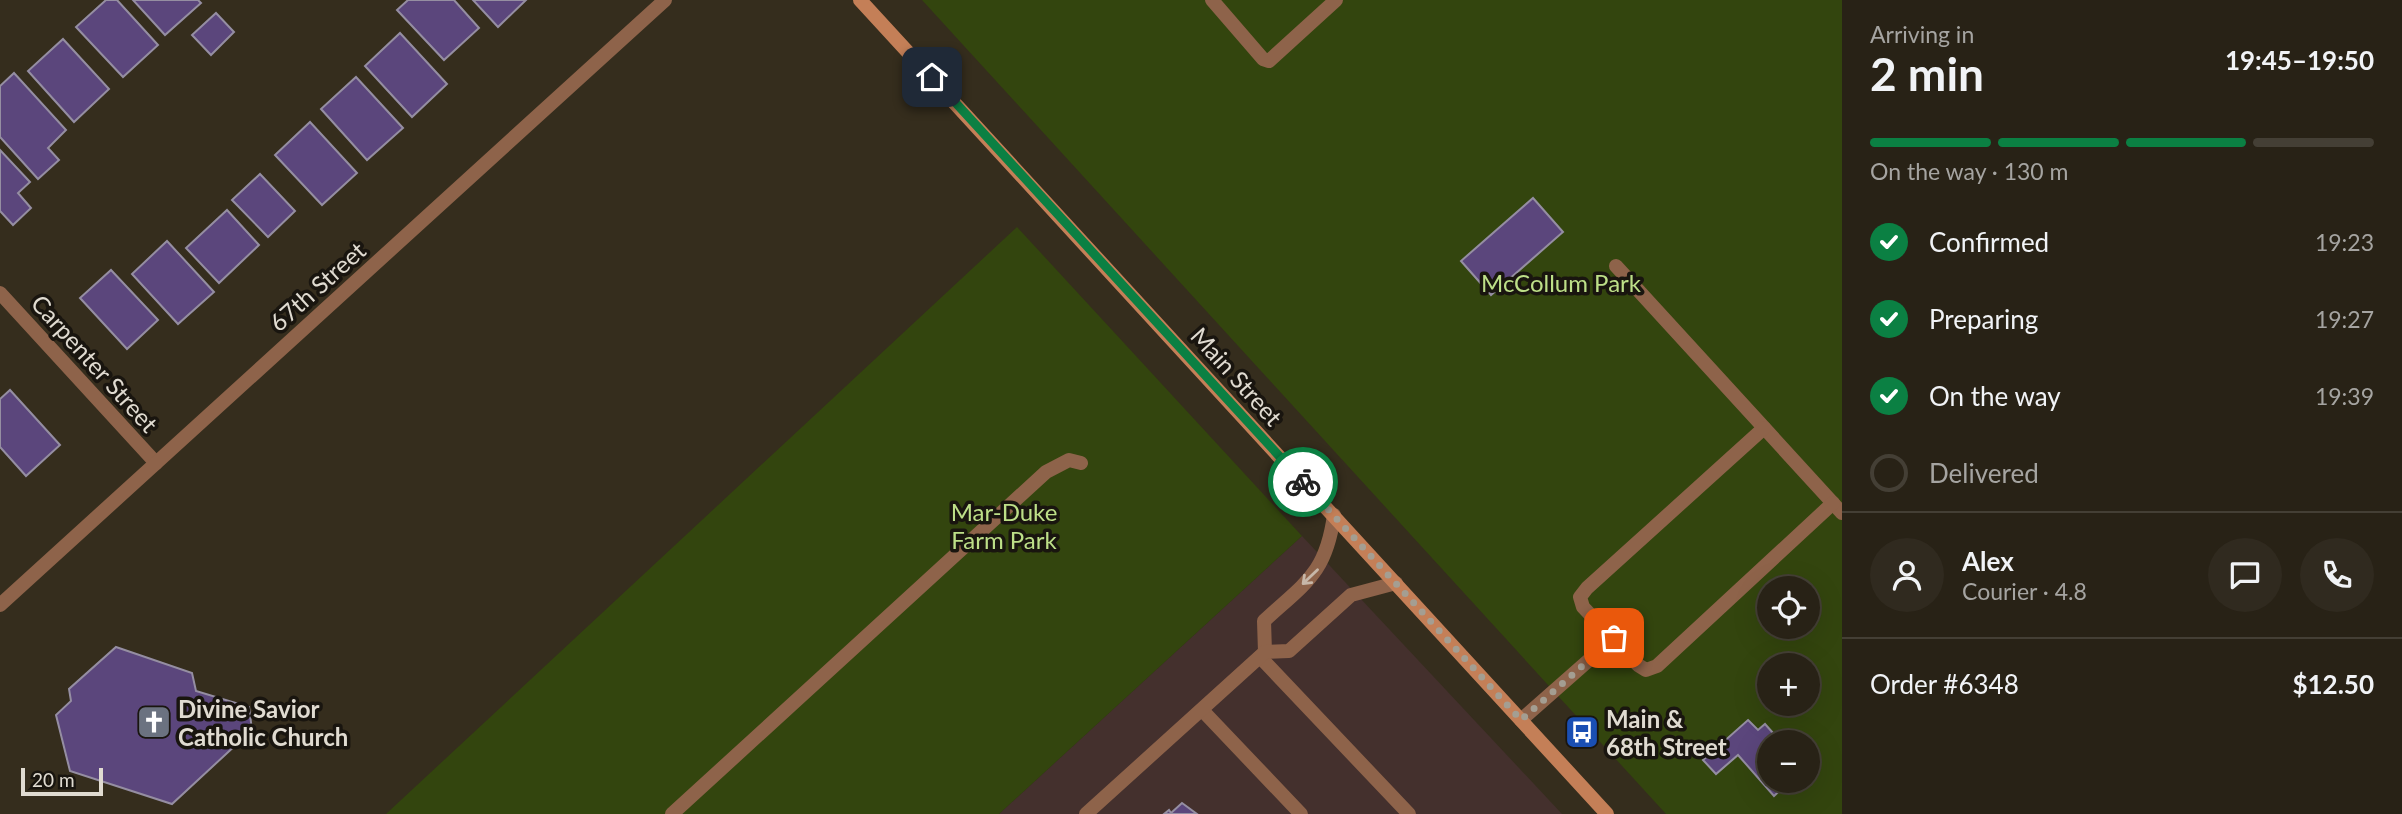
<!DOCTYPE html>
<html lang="en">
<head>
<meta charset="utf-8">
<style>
	:root { --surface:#282216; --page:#302a1f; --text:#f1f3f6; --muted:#a5a4a1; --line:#443f35; --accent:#0b8043 }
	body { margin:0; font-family:Lato,sans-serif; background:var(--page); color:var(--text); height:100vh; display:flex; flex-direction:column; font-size:26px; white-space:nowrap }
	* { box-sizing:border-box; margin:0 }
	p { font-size:23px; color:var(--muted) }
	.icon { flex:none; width:38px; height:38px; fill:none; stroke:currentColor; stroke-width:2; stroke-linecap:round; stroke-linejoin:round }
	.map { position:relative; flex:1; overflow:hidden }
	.details { display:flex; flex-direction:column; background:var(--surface); width:560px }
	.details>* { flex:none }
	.fabs { position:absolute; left:1757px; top:576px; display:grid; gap:14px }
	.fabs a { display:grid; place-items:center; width:63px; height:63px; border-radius:50%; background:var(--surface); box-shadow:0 7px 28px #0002,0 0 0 2px var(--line); font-size:35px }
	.scale { position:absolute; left:21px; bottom:18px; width:82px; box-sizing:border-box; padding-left:7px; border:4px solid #e0dbd1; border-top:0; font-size:19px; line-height:24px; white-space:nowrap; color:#e0dbd1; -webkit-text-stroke:5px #19150f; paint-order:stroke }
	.pin { position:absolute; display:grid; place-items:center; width:60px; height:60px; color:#fff; margin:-30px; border-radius:14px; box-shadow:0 4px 10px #0006 }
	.courier { position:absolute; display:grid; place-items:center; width:70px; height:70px; margin:-35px; border:5px solid #0b8043; border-radius:50%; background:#fff; color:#222; box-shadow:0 2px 9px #0007 }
	.head em { font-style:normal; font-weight:700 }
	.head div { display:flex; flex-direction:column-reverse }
	.head { display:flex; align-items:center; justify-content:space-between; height:119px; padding:0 28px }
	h1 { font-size:46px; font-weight:700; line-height:52px }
	.bar { display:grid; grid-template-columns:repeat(4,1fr); gap:10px 7px; align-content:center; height:84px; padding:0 28px }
	.bar i { height:9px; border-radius:5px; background:var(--line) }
	.bar .current { background:var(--accent) }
	.bar p { grid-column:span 4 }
	.line { display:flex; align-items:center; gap:18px; padding:0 28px; border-top:2px solid var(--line) }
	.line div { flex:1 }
	.round { display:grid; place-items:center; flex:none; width:74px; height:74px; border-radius:37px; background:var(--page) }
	ol { padding:0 28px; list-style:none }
	li { display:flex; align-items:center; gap:21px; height:77px }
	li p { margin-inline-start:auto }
	li .icon { padding:7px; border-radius:50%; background:var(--accent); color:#fff; stroke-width:4 }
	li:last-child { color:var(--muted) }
	li i { width:38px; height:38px; border:4px solid var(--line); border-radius:50% }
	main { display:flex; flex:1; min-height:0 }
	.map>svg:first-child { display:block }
	.commercial { fill:#44302d }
	.green { fill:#33450e; fill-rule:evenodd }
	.building { fill:#5b467c; stroke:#958ea2; stroke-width:2 }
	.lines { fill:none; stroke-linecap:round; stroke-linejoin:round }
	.lane { stroke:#8e634a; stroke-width:14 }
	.street { stroke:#8e634a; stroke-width:14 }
	.secondary { stroke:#c47f57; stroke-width:14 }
	.oneway { stroke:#c7b7a8 }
	.done { stroke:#a49e92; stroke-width:7; stroke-dasharray:0 12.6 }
	.route { stroke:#0b8043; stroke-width:9 }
	.labels { text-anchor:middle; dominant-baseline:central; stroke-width:7; stroke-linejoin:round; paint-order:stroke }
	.park-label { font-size:24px; fill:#bddf88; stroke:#19150f }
	.street-label { font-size:24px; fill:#e0dbd1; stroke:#19150f }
	.poi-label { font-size:24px; font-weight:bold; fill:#e0dbd1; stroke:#19150f; text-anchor:start }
</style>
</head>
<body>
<main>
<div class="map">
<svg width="1842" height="814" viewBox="0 0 1842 814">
	<rect width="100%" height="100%" fill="#352d1d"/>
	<polygon class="commercial" points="1302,536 1562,814 999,814"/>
	<g class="green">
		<path d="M922,0h920v814h-176zM1769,588h39v38h-39zM1769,665h39v39h-39zM1769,742h39v38h-39z"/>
		<polygon points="1017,227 1302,536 999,814 386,814"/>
	</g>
	<g class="building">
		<polygon points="106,0 117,0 158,45 123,77 76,27"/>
		<polygon points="133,0 198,0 201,3 165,35"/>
		<polygon points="408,0 454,0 479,28 444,60 397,10"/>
		<polygon points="473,0 526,0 498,27"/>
		<polygon points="216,13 234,32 211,55 192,35"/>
		<polygon points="400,33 447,84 412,117 365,66"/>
		<polygon points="63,39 109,89 74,122 28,71"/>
		<polygon points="14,73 66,130 48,148 59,160 38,179 0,137 0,86"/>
		<polygon points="356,77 403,128 367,160 321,109"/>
		<polygon points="310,122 357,173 322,205 275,155"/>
		<polygon points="0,150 30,182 18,193 31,208 13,225 0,211"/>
		<polygon points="260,174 295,211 268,237 232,200"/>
		<polygon points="1533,198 1563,232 1491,295 1461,261"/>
		<polygon points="227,210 259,245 219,283 186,248"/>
		<polygon points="167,241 214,292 178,324 132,274"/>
		<polygon points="111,270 158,320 127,349 80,298"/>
		<polygon points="10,390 60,445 26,476 0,447 0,399"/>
		<polygon points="116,647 192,673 196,691 249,707 252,730 172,804 70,771 56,715 71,701 69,689"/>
		<polygon points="1748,720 1758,730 1765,724 1781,742 1769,742 1769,780 1791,780 1774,796 1738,755 1716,774 1703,760"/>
		<polygon points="1182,803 1197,814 1164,814 1169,810 1171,813"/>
	</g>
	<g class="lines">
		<g class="lane">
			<polyline points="1212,0 1263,59 1269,61 1336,0"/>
			<polyline points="1616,266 1842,513"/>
			<polyline points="1764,428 1587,588 1580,597 1583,607 1638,665 1646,670 1657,666 1833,503"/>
			<path d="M1265,652l-1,-31c41,-38 62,-47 70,-106"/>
			<polyline points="1260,657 1409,814"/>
			<polyline points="1203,711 1301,814"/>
			<polyline points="1521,720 1614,638"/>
			<polyline points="672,814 1046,472 1069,460 1081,463"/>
			<polyline points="1086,814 1265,652 1289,651 1351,595 1396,583"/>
		</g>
		<g class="street">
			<polyline points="0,293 156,463"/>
			<polyline points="0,605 665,0"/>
		</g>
		<polyline class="secondary" points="860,0 1607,814"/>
	</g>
	<defs><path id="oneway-shaft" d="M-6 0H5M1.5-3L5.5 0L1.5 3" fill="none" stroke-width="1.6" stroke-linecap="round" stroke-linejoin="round" transform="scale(1.75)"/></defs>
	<use class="oneway" href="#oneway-shaft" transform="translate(1310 577) rotate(136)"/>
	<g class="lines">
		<polyline class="done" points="1303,482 1521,720 1614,638"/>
		<polyline class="route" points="932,77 1303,482"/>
	</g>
	<defs>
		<g id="church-square" transform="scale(1.75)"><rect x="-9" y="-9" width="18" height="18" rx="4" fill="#6b7280" stroke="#19150f"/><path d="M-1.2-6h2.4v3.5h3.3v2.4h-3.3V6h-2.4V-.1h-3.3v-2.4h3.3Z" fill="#fff"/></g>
		<g id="bus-square" transform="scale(1.75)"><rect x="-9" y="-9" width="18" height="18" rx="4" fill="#1a4fb4" stroke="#19150f"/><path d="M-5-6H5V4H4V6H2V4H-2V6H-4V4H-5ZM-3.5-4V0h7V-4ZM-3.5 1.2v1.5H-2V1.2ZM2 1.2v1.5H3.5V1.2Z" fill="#fff"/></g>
	</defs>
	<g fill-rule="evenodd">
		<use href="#church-square" x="154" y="722"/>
		<use href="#bus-square" x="1582" y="732"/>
	</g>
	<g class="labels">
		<g class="park-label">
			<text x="1561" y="282">McCollum Park</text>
			<text x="1004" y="511">Mar-Duke<tspan x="1004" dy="28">Farm Park</tspan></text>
		</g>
		<g class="street-label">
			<text transform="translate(317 286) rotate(-42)">67th Street</text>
			<text transform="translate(95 363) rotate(48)">Carpenter Street</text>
			<text transform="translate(1237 376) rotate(48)">Main Street</text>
		</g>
		<g class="poi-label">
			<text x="178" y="708">Divine Savior<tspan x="178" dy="28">Catholic Church</tspan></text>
			<text x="1606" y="718">Main &amp;<tspan x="1606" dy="28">68th Street</tspan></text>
		</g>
	</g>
</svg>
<div class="fabs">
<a><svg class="icon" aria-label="locate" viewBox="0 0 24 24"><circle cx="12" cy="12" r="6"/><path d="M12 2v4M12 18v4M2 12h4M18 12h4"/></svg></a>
<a>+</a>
<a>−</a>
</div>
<div class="scale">20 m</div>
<div class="pin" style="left:1614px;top:638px;background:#ea580c"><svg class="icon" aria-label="bag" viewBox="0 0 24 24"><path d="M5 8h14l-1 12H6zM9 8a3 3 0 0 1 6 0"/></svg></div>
<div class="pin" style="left:932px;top:77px;background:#1f2937"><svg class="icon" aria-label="home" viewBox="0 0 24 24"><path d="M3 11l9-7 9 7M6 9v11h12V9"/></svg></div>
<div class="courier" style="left:1303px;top:482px"><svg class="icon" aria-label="bike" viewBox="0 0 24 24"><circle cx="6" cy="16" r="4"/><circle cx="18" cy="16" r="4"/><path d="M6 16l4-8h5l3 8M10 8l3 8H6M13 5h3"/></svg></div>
</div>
<section class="details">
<div class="head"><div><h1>2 min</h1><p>Arriving in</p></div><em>19:45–19:50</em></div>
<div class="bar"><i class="current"></i><i class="current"></i><i class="current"></i><i></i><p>On the way · 130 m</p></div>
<ol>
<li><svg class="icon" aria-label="check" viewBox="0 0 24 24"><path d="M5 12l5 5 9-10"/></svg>Confirmed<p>19:23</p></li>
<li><svg class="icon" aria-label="check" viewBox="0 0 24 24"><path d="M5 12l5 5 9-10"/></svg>Preparing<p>19:27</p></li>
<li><svg class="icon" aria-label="check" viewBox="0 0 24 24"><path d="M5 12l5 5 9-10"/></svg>On the way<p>19:39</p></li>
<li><i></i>Delivered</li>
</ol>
<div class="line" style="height:126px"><a class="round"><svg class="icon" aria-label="person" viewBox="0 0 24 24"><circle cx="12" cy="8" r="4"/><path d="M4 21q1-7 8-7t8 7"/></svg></a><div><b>Alex</b><p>Courier · 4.8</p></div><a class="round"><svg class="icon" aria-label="chat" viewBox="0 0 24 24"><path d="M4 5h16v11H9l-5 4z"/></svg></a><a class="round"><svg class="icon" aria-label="phone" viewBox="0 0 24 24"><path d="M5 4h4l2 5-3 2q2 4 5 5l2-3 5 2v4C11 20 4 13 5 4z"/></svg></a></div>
<div class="line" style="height:91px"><div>Order #6348</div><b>$12.50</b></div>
</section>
</main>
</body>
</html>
